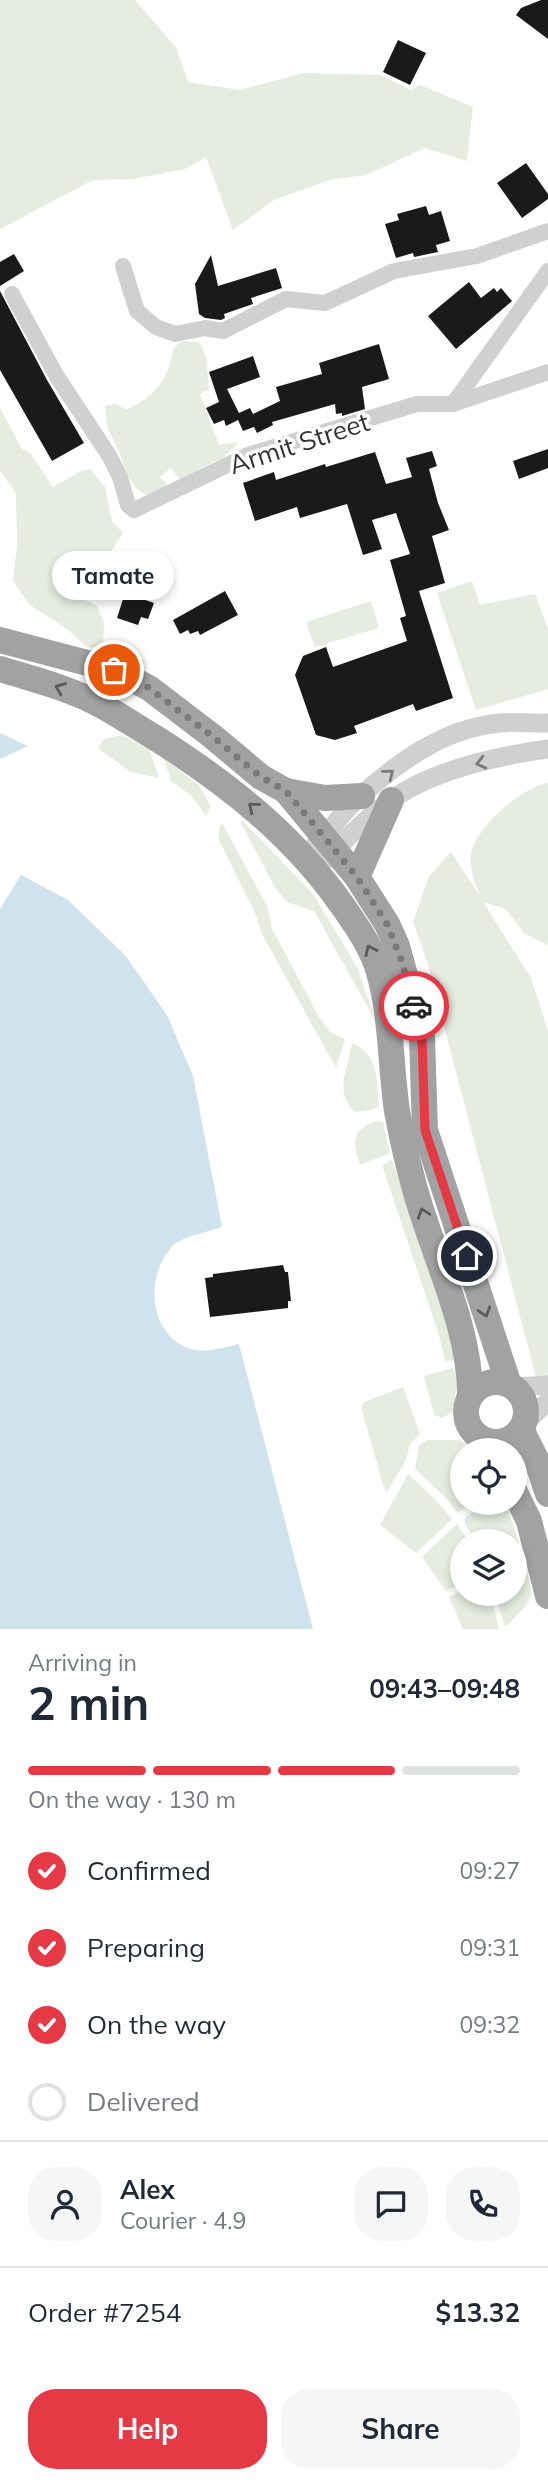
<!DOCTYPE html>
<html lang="en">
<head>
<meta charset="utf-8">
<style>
	:root { --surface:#fff; --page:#f6f6f7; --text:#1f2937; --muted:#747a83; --line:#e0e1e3; --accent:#e63946 }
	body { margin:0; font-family:Mulish,sans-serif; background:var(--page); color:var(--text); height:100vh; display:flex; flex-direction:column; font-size:26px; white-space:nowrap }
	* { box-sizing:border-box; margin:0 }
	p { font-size:23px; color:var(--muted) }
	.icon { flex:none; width:38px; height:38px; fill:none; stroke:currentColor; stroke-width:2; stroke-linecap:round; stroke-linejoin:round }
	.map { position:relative; height:1629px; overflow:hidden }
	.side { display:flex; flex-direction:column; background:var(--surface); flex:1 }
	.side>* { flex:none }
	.controls { position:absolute; left:450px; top:1438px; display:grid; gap:14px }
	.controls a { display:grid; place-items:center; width:77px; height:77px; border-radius:50%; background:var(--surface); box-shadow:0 4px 10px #0003; font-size:35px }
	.pin { position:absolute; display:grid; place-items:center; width:60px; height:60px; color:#fff; margin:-30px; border:4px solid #fff; border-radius:50%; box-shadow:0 2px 7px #0007 }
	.courier { position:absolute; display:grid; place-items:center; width:70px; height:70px; margin:-35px; border:5px solid #e63946; border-radius:50%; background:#fff; color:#222; box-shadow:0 2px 9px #0007 }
	.bubble { position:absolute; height:49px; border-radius:24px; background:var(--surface); box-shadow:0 4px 10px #0003; font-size:23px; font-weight:700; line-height:49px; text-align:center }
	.headline em { font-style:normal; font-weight:700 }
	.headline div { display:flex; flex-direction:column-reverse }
	.headline { display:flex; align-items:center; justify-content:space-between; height:119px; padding:0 28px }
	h1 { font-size:46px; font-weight:700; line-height:52px }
	.bar { display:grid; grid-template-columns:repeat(4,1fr); gap:10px 7px; align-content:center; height:84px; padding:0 28px }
	.bar i { height:9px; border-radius:5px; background:var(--line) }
	.bar .active { background:var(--accent) }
	.bar p { grid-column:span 4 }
	.line { display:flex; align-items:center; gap:18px; padding:0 28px; border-top:2px solid var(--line) }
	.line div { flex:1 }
	.round { display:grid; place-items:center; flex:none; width:74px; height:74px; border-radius:28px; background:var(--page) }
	ol { padding:0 28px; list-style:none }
	li { display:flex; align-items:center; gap:21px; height:77px }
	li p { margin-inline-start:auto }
	li .icon { padding:7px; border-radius:50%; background:var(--accent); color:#fff; stroke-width:4 }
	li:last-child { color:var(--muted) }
	li i { width:38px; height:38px; border:4px solid var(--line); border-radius:50% }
	.primary-button { display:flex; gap:14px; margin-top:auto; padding:14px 28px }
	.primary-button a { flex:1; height:80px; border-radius:28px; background:var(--accent); color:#fff; font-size:28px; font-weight:700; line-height:80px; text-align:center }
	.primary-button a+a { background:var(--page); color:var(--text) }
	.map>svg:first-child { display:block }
	.green { fill:#e6ecdf }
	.water { fill:#cfe2ee }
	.building { fill:#1a1a1a }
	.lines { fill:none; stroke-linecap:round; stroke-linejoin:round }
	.minor { stroke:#d0d0d0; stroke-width:16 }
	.tertiary { stroke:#d0d0d0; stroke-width:19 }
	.trunk { stroke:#a2a2a2; stroke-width:26 }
	.oneway { stroke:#5a5a5a }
	.oneway2 { stroke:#7a7a7a }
	.done { stroke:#7a7a7a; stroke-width:7; stroke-dasharray:0 12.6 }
	.route { stroke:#e63946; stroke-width:9 }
	.labels { text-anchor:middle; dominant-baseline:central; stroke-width:7; stroke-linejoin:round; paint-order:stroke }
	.street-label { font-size:26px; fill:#333; stroke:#fff }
</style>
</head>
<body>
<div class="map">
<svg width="548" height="1629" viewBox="0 0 548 1629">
	<rect width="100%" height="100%" fill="#fff"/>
	<g class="green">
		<polygon points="0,0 135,0 177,49 188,82 240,90 304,73 380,75 411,90 420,85 473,107 467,161 425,148 366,175 329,180 274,200 233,230 206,157 185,169 133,179 93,180 0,229"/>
		<path d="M183,341l16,1 7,14 3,33 -9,5 19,51 20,-3 -17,17 -5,1 -37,19 -9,-11 -11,9 11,12c-33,19 -43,-10 -51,-35 -3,-9 -9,-17 -12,-26 -2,-7 -2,-15 -3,-22l11,-2 10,6c30,-14 42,-30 48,-63z"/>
		<polygon points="0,408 21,448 30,453 53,487 79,472 90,469 105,487 112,521 123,533 105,561 69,554 60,575 68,591 97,606 104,622 103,647 88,648 67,629 30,605 13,581 17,546 16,493 0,471"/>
		<polygon points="472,581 480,605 535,594 548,629 548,689 476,710 437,593"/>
		<polygon points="371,601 379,628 315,647 306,622"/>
		<polygon points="122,735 149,749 159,778 131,772 98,748 104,739"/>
		<polygon points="164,759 199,785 211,806 206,816 192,796 171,781"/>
		<path d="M548,783v162l-24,-12 -18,-24 -23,-7 48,76 17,53v354l-9,4 -112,-428 -14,-39 16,-46 22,-24 29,44c-5,-13 -11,-28 -9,-42 4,-26 52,-68 77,-71z"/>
		<polygon points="242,820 314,895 357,967 376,1022 314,911 287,902 276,889 240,821"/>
		<polygon points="222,823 268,908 272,929 319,1017 330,1032 345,1039 336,1068 261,932 256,915 219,840 219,829"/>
		<path d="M353,1043c27,14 23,37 26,64l-9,3 -15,2c-15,-14 -13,-31 -8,-47 3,-8 2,-15 6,-22z"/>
		<path d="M375,1121l8,1 7,31 -30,12c-7,-24 -10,-32 15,-44z"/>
		<polygon points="392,1160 451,1332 455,1357 452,1361 445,1361 439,1335 382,1165"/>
		<polygon points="453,1368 457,1380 453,1412 442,1418 434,1415 424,1376"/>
		<polygon points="403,1387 420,1434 410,1444 406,1460 387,1492 384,1488 361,1407 364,1402"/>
		<polygon points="427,1440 460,1440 476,1451 462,1451 462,1503 471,1503 458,1513 443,1495 415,1469 419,1445"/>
		<polygon points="408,1474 435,1499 452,1519 416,1553 380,1525"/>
		<polygon points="484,1503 506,1503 523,1556 522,1560 515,1562 514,1542 477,1542 465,1524 465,1518"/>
		<polygon points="457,1524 469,1542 462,1542 462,1584 446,1591 422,1557"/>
		<path d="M523,1566l3,2c10,35 6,30 -18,57h-4l-8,-31h18l1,-25z"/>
		<polygon points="462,1591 462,1594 490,1594 499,1629 463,1629 449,1597"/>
	</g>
	<g class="water">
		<polygon points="0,733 28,746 0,759"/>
		<path d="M21,875l47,25 57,55 42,60 26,61 29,151c-14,5 -33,8 -46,16 -4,2 -7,8 -10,12 -19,27 -15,72 15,90 18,11 39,3 58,-1l74,285h-313v-720z"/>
	</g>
	<g class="building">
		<polygon points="541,0 548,0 548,39 516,15 521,8"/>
		<polygon points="398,40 426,53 410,85 383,72"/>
		<polygon points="526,163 548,194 548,199 522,218 497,183"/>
		<polygon points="426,206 429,215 441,211 450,241 436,245 438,252 414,257 413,253 396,258 385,224 399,220 397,214"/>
		<polygon points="14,254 24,271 0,286 0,262"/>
		<polygon points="211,255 218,286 276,268 282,288 251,298 253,304 224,314 225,318 221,320 205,318 199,314 195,284"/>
		<polygon points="469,282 481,298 494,288 497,292 501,288 512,301 456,349 428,316"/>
		<polygon points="0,291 47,380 84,443 52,461 0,370"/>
		<polygon points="379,344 389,379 362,387 365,409 342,416 342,413 336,414 335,404 272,422 273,425 257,433 254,427 243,431 238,420 226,426 224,420 214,424 206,408 219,402 209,372 253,356 260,377 227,389 239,413 250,408 253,414 280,401 276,387 322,374 319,363"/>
		<polygon points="548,449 548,468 519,479 513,461"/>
		<polygon points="432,451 437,466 429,469 438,503 449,530 432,536 445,583 419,591 453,698 416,711 413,704 354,726 357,733 335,740 316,735 295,675 303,656 326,647 333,667 407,641 400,618 406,616 390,560 410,554 396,513 372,520 382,549 363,555 347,504 300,518 297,507 255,521 243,483 274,472 276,480 325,464 326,467 375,452 386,484 412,477 406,458"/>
		<polygon points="119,554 138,562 132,577 113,570"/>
		<polygon points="225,591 238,615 200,635 198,631 190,634 188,630 180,634 173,620"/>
		<polygon points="125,593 154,603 148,619 141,617 138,625 117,618"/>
		<polygon points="283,1265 285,1272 288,1272 291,1301 288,1301 288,1308 210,1317 205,1278 213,1277 213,1274"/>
	</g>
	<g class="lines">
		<g class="minor">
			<polyline points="123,266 137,311 156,327 175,334 205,328 223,331 286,299 325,303 394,271 477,256 548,231"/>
			<polyline points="12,294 56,375 110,457 120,477 128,505 134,510 248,455 417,404 453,404 548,372"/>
			<polyline points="453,404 548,271"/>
		</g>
		<g class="tertiary">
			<path d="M315,845c14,-12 23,-27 36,-40 41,-39 91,-77 149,-82 15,-2 32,1 48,0"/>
			<path d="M316,869c24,-23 48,-50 75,-69 42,-30 106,-44 157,-51"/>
			<polyline points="512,1387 548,1385"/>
			<polyline points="523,1425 548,1401"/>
		</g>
		<g class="trunk">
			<polyline points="0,640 114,670 149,688 212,736 261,777 286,791 325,798 362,796"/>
			<path d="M0,669c32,10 65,18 95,33 20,10 40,24 59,35 73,46 138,97 188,168 14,20 29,41 36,64 14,47 12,94 19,142 4,22 9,45 15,67 17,70 59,146 58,219"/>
			<polyline points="286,791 357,877 387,924 397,946 422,1038 425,1130 509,1385"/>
			<polyline points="357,877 391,800"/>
			<circle cx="496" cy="1412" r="30"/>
			<polyline points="521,1429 537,1461 548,1494"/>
			<polyline points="514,1490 529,1521 548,1596"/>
		</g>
	</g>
	<defs><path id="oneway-chevron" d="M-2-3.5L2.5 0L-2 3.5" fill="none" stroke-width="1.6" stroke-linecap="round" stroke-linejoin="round" transform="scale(1.75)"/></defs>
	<g class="oneway">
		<use href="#oneway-chevron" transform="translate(60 688) rotate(-158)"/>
		<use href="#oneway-chevron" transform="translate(253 807) rotate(-141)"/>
		<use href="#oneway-chevron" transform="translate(370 950) rotate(-116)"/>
		<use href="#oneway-chevron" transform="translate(423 1213) rotate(-108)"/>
		<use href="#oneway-chevron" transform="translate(485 1312) rotate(72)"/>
	</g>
	<g class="oneway2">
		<use href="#oneway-chevron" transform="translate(481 763) rotate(166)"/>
		<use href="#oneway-chevron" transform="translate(389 774) rotate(-39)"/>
	</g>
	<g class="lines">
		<polyline class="done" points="114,670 149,688 212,736 261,777 286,791 357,877 387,924 402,962 414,1006"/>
		<polyline class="route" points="414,1006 422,1038 425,1130 467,1256"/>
	</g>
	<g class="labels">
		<g class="street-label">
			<text transform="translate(299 443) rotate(-18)">Armit Street</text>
		</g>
	</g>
</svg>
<div class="controls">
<a><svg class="icon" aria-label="locate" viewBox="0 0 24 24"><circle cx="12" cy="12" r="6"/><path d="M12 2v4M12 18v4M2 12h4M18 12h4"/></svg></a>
<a><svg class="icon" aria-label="layers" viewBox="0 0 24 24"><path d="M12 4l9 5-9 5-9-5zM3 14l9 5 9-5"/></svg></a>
</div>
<div class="pin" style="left:114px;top:670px;background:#ea580c"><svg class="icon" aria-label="bag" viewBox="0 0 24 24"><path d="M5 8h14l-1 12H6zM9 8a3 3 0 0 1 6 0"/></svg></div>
<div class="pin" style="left:467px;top:1256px;background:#1f2937"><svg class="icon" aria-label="home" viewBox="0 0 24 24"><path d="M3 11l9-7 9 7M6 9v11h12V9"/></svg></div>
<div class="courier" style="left:414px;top:1006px"><svg class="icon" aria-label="car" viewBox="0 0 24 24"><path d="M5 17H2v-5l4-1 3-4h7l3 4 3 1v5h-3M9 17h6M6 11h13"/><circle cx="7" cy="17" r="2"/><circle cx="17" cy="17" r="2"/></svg></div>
<div class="bubble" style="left:52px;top:551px;width:122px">Tamate</div>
</div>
<section class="side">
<div class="headline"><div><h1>2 min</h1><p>Arriving in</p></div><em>09:43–09:48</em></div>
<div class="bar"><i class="active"></i><i class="active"></i><i class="active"></i><i></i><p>On the way · 130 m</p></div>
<ol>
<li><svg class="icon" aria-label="check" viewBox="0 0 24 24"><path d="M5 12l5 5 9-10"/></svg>Confirmed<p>09:27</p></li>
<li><svg class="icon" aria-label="check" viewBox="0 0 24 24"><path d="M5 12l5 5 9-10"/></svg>Preparing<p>09:31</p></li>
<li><svg class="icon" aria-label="check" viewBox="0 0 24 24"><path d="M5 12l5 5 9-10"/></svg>On the way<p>09:32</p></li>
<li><i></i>Delivered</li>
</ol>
<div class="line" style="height:126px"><a class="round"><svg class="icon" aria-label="person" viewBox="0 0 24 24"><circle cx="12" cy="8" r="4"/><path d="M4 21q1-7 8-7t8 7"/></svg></a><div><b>Alex</b><p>Courier · 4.9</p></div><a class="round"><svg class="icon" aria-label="chat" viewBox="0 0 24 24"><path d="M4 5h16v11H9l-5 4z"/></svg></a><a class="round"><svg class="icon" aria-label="phone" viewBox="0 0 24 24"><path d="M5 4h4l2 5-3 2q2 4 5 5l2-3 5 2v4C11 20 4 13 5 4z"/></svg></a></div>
<div class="line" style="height:91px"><div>Order #7254</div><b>$13.32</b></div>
<div class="primary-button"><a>Help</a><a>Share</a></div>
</section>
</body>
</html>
